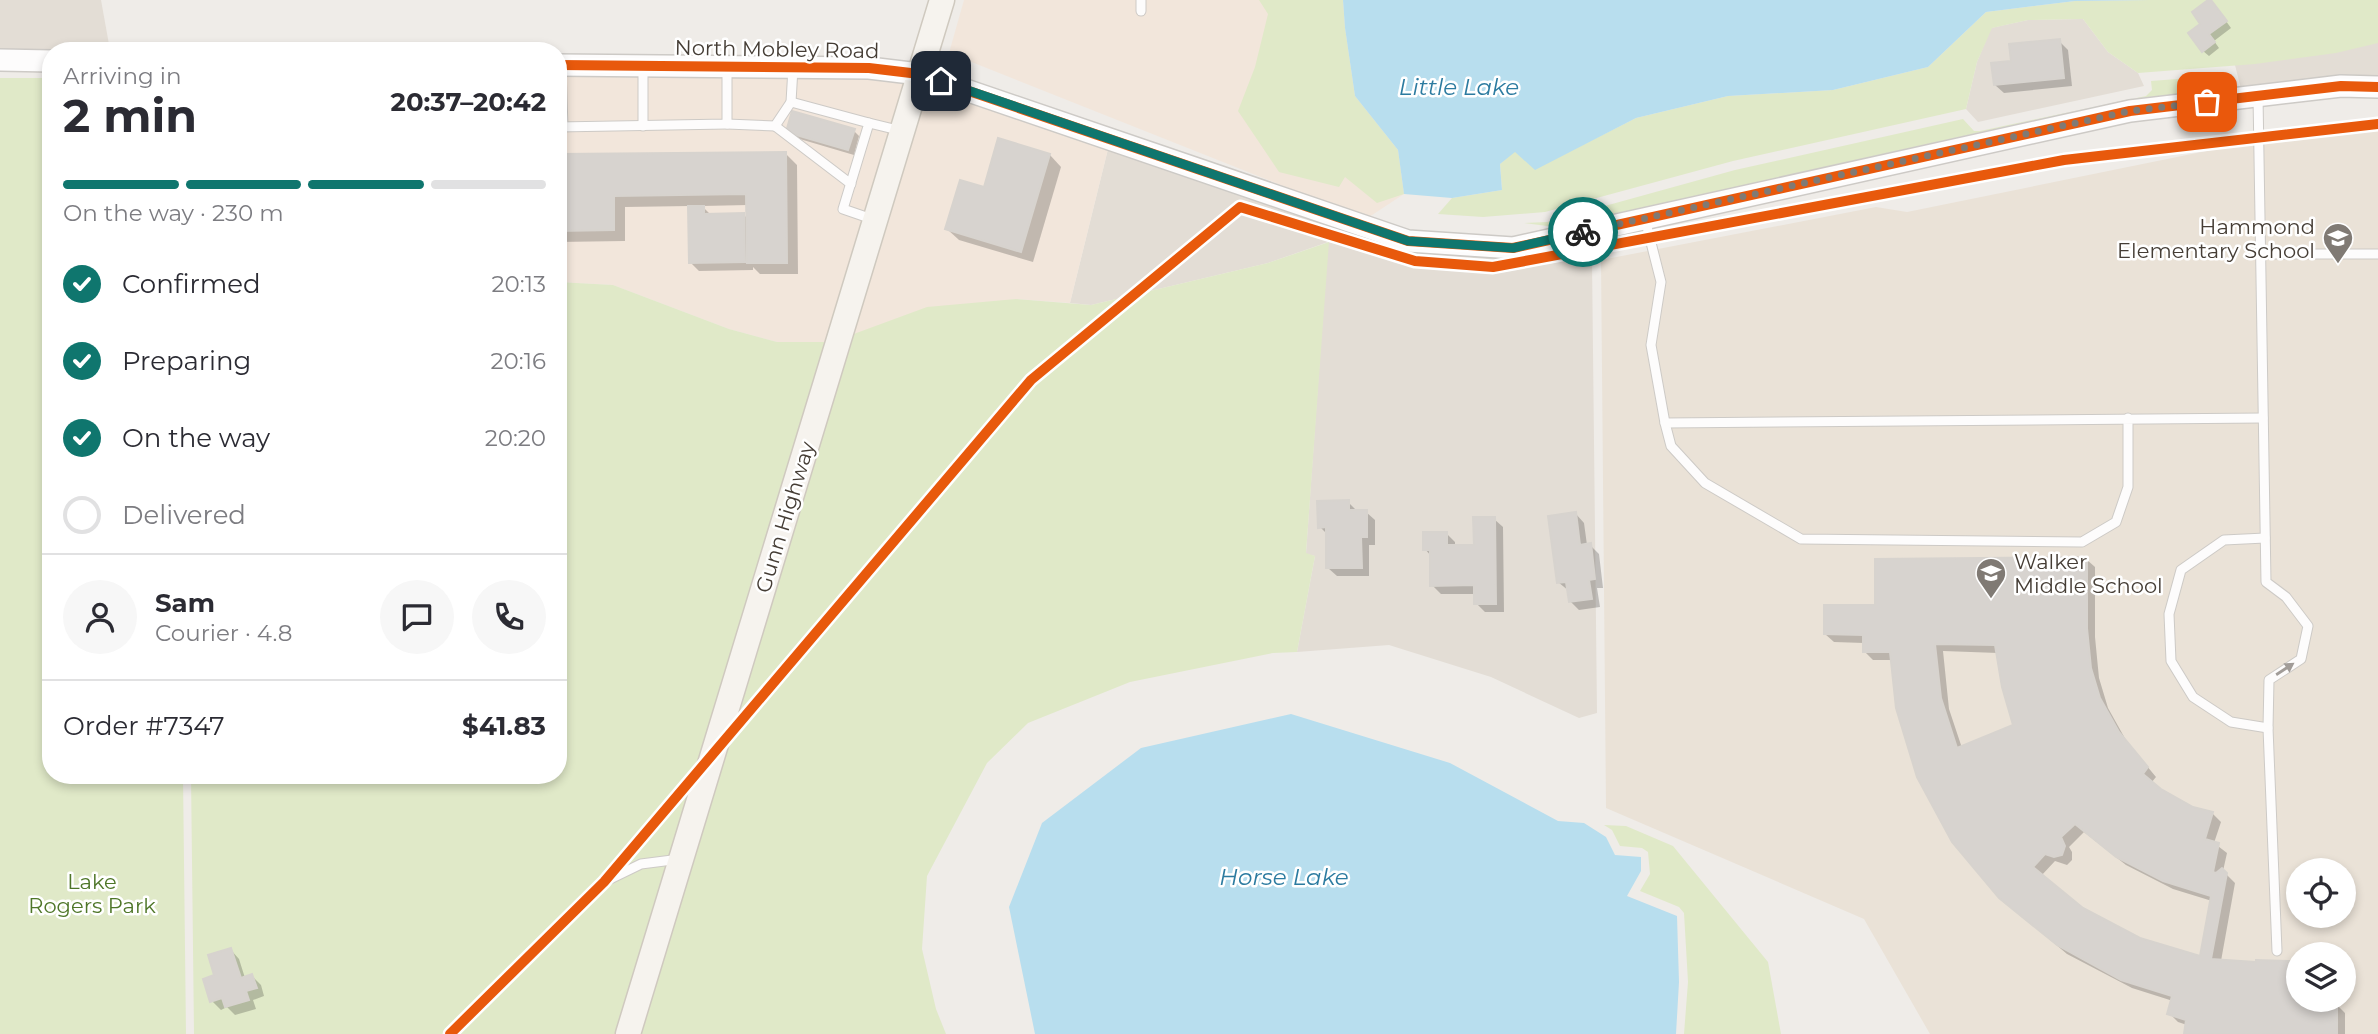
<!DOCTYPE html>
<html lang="en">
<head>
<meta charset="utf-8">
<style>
	:root { --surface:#fff; --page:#f7f7f7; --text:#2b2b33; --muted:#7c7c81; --line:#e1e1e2; --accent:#0f766e }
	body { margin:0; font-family:Montserrat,sans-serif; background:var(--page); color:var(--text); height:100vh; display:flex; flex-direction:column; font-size:26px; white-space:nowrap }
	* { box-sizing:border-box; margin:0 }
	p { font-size:23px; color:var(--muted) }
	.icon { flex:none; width:38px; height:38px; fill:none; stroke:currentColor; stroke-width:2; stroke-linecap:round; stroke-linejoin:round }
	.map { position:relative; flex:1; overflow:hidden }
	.details { position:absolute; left:42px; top:42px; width:525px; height:742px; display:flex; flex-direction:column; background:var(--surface); border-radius:28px; box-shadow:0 4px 10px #0003 }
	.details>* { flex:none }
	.buttons { position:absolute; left:2286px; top:858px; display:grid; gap:14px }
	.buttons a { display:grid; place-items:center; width:70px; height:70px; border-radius:50%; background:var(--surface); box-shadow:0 4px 10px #0003; font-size:35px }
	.pin { position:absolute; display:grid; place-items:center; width:60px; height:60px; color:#fff; margin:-30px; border-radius:14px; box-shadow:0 4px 10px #0006 }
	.courier { position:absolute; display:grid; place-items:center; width:70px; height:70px; margin:-35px; border:5px solid #0f766e; border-radius:50%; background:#fff; color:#222; box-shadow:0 2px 9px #0007 }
	.head em { font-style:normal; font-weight:700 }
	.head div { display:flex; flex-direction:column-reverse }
	.head { display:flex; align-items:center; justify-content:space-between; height:119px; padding:0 21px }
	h1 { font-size:46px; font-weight:700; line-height:52px }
	.bar { display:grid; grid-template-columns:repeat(4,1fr); gap:10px 7px; align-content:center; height:84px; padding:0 21px }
	.bar i { height:9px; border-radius:5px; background:var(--line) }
	.bar .current { background:var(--accent) }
	.bar p { grid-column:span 4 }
	.line { display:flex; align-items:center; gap:18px; padding:0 21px; border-top:2px solid var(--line) }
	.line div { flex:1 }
	.round { display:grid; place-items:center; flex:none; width:74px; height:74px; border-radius:37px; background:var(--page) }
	ol { padding:0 21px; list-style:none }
	li { display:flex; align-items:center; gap:21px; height:77px }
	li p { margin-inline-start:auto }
	li .icon { padding:7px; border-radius:50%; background:var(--accent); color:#fff; stroke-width:4 }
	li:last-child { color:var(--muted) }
	li i { width:38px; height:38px; border:4px solid var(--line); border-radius:50% }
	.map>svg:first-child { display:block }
	.residential { fill:#e3ddd5 }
	.commercial { fill:#f2e6db }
	.education { fill:#eae2d7; fill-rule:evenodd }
	.green { fill:#e0e9c8 }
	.water { fill:#b8deee }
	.shadow { fill:#0003; fill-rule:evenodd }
	.building { fill:#d7d3cf; stroke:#d7d3ce; stroke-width:2; fill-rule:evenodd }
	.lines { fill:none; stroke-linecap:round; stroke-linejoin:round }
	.service-casing { stroke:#cdcac6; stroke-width:11 }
	.tertiary-casing { stroke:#cdcac6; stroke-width:24 }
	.secondary-casing { stroke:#cfc9bf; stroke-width:27 }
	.service { stroke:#fdfcfc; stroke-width:9 }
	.tertiary { stroke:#fdfcfc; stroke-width:21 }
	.secondary { stroke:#f6f3ee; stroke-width:24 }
	.cycleway-casing { stroke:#fff; stroke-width:15 }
	.cycleway { stroke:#e8590c; stroke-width:10 }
	.oneway { fill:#a19c98 }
	.done { stroke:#807a74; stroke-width:7; stroke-dasharray:0 12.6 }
	.route { stroke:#0f766e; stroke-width:9 }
	.labels { text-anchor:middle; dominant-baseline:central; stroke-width:5; stroke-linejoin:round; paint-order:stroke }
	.street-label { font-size:21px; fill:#453d35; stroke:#fff }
	.poi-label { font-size:21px; fill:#453d35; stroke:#fff; text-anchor:end }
	.park-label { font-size:21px; fill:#4e7628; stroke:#fff }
	.water-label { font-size:23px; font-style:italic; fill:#2c7ba0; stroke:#fff }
</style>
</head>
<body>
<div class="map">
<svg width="2378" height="1034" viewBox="0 0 2378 1034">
	<rect width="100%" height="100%" fill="#efece8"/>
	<g class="residential">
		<polygon points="0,0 101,0 110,50 0,49"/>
		<polygon points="2378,0 2378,81 2241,89 2235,65"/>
		<polygon points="2083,19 2108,52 2138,73 2144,86 1978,122 1966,109 1977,62 1991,28 2028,20"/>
		<polygon points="1108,149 1407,252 1513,259 1616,236 1617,247 1597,251 1592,260 1597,713 1579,718 1491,677 1389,645 1297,652 1315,556 1306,554 1328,242 1268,263 1091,305 1070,303"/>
	</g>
	<g class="commercial">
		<polygon points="964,0 1343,0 1345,28 1355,96 1398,150 1404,194 1366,219 949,53"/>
		<polygon points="558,76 869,79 906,84 828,342 777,342 729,329 613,285 558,282"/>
		<polygon points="926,88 1108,149 1070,303 1016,299 851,335"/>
	</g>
	<path class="education" d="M2378,130v904h-448l-66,-115 -258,-111 -5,-548 275,-53 31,5 324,-66zM2298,870h45v45h-45zM2298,954h45v45h-45z"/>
	<g class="green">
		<polygon points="1259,0 1343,0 1345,28 1355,96 1398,150 1404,194 1377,203 1345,177 1339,187 1279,172 1238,111 1255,67 1268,14"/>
		<polygon points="2149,0 2378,0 2378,43 2336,53 2255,64 2138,73 2108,52 2083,19 2028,20 1992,28 1977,62 1966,109 1733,161 1545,212 1483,217 1438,214 1452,198 1502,190 1500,164 1515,151 1535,169 1636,118 1728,96 1833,90 1928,67 1986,12 2075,1"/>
		<polygon points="2229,75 2232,88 2130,99 1555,227 1524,223 1547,222 1735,170 1963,119 1974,131 1980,131 2146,96 2152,90 2151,81"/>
		<polygon points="0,78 51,78 51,775 183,775 186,1034 0,1034"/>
		<polygon points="1329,242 1306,553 1315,556 1297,652 1273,653 1130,682 1028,723 987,763 927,876 922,949 936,1009 946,1034 638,1034 851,335 927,307 1016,299 1091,305 1268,263"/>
		<polygon points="558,282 613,285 729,329 777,342 828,342 617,1034 194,1034 191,775 558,775"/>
		<polygon points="1604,825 1626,826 1673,846 1768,962 1781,1034 1684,1034 1688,982 1684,913 1679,907 1640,891 1650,874 1648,852 1642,848 1620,846 1612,830"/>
	</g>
	<g class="water">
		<polygon points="1343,0 2149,0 2075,1 1986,12 1928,67 1833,90 1728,96 1636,118 1535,170 1515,152 1500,164 1502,190 1452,198 1404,194 1398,150 1355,96 1345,28"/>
		<polygon points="1291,714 1450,763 1558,821 1584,823 1606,837 1615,855 1641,857 1641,871 1627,896 1677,916 1679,982 1676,1034 1035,1034 1009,907 1042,823 1141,748"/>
	</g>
	<g class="shadow">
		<polygon points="2215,6 2231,28 2214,41 2219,48 2209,56 2203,51 2203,24"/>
		<polygon points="2059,41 2068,50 2072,86 2004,93 1995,85 2013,63"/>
		<polygon points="854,131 859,136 854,155 793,137 788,132"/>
		<path d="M786,154l11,11 1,109h-38l-7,-7v3l-54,1 -9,-9v-56l-65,1v34l-67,1v-86zM748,205v14l-4,-4 -32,1 -10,-10z"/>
		<polygon points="1050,155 1061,167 1033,262 959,240 947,229 985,189"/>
		<polygon points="1348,502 1358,512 1366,512 1375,520 1375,545 1369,545 1369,576 1337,576 1328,568 1328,535 1320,527"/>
		<polygon points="1576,514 1584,523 1587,545 1590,545 1599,554 1603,588 1597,588 1600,607 1579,610 1570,601 1569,591 1558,582"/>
		<polygon points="1494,519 1503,527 1504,612 1485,612 1476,603 1476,594 1441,594 1432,585 1431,556 1425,549 1446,533 1455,542 1455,547 1475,547"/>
		<path d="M2086,559l9,8v70l4,41 9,30 19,34 29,35 -5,6 41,25 20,5 9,9 -7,21 13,10 -4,18 12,12 -14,78 36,3 32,-2 8,9 1,28h28v5h10l9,9v21h-159l1,-9 -9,-3 -9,-9 4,-12 -41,-13 -65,-34 -57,-48 -117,-246h-20l-9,-9v-8l-30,-1 -9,-8 52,-27zM1943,651l55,2 17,73 -53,22 -13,-39zM2084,832l42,33 47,24 39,12 -11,57 -62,-18 -57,-31 -41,-33 14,-15 12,4 5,-5v-8l-3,-5z"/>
		<polygon points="231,950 239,959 245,978 252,976 261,985 264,996 253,1000 256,1009 235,1015 227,1007 221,1010 212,1001 216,977"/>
	</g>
	<g class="building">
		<polygon points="2208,0 2211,0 2227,21 2209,34 2215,42 2202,52 2188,33 2200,24 2192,12"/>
		<polygon points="2060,39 2064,78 1994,85 1991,63 2011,61 2009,44"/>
		<polygon points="792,111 855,129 848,150 786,132"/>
		<polygon points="998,138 1050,154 1021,252 945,229 960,180 984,187"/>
		<polygon points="786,152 787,263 747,263 746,194 614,196 614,230 558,231 558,154"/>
		<polygon points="688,206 704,206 704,214 744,213 745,262 689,263"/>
		<polygon points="1349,500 1349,510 1367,510 1367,537 1361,537 1362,568 1326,568 1326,527 1318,528 1317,501"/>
		<polygon points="1576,512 1580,545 1591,543 1595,579 1589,580 1592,599 1569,602 1566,582 1557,583 1548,516"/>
		<polygon points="1473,517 1495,517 1496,604 1474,604 1474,585 1430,586 1430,550 1423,550 1423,532 1447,532 1447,545 1474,545"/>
		<path d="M2087,557v71l4,40 9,30 19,34 29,35 -5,7 18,15 32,18 20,5 -8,27 14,4 -6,29 3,1 6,-5 5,5 -16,86 45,3v-2l33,1 1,13h8v25h20v3l19,1v31h-153l2,-14 -19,-6 5,-18 -51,-16 -64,-35 -58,-47 -47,-56 -35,-65 -21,-69 -6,-56h-27v-17l-39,-1v-29h51v-46zM1935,644l60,1 7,42 11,38 -56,23 -16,-50zM2075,824l41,33 47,24 48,15 -11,60 -60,-18 -57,-30 -50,-41 12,-13 9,3 8,-2 3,-9 -4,-9z"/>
		<polygon points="231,948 241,978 252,974 257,988 246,991 249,1000 225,1007 222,998 210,1002 203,979 214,975 208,955"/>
	</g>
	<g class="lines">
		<g class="service-casing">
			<g id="service">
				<polyline points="1141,0 1141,11"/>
				<polyline points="561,67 563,127"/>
				<polyline points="643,68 643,126"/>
				<polyline points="2258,96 2266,582 2286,597 2308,626 2301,659 2269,680 2268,728 2277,951"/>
				<polyline points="791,102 869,123 843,209 872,219"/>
				<polyline points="869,123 902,131"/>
				<polyline points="727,124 775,126 791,102 793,68"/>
				<polyline points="775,126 851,184"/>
				<polyline points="558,127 727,124 727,67"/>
				<polyline points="1645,219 1661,282 1651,345 1665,423"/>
				<polyline points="2260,254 2378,254"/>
				<polyline points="2128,418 2128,487 2116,522 2082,542 1801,539 1705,483 1671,446 1665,423 2263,418"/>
				<polyline points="2265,538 2224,540 2181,570 2169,614 2171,661 2193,697 2231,722 2268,728"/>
				<polyline points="450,1034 604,882 641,864 680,859"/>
			</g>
		</g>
		<g class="tertiary-casing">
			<g id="tertiary">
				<polyline points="0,60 51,61"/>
				<polyline points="558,65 869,68 919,74 1408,241 1513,248 2130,111 2341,86 2378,87"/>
			</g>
		</g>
		<g class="secondary-casing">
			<polyline id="secondary" points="628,1034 942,0"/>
		</g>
		<use href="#service" class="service"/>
		<use href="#tertiary" class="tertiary"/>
		<use href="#secondary" class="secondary"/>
		<g class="cycleway-casing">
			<g id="cycleway">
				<polyline points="558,65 869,68 919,74 1408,241 1513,248 2130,111 2341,86 2378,87"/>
				<polyline points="450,1034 604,882 1031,380 1240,207 1415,261 1493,267 2064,160 2378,124"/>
			</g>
		</g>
		<use href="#cycleway" class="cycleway"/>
	</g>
	<defs><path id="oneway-solid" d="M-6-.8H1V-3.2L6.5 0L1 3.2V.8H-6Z" transform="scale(1.75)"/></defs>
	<use class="oneway" href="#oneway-solid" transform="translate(2285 669) rotate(-33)"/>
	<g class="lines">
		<polyline class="done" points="1583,232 2130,111 2207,102"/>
		<polyline class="route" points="941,81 1408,241 1513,248 1583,232"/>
	</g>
	<defs>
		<g id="school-pin" transform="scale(1.575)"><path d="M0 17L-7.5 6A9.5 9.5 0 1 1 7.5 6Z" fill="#807a74" stroke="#fff"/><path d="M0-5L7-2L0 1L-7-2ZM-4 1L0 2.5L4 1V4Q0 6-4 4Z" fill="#fff"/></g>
	</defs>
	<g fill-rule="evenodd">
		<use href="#school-pin" x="2338" y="238"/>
		<use href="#school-pin" x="1991" y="573"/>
	</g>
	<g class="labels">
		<g class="street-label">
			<text transform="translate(777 49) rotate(1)">North Mobley Road</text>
			<text transform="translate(785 517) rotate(-73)">Gunn Highway</text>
		</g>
		<g class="poi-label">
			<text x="2315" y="226">Hammond<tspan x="2315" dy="24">Elementary School</tspan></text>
			<text x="2014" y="561" text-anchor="start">Walker<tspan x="2014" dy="24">Middle School</tspan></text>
		</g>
		<g class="park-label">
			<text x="92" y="881">Lake<tspan x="92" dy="24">Rogers Park</tspan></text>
		</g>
		<g class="water-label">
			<text x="1459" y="87">Little Lake</text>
			<text x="1284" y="877">Horse Lake</text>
		</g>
	</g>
</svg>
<div class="buttons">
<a><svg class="icon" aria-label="locate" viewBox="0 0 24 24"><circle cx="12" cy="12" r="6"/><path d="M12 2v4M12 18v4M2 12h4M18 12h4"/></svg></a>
<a><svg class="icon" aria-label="layers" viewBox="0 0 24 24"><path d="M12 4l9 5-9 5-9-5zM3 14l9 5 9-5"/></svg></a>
</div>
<div class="pin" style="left:2207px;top:102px;background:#ea580c"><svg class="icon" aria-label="bag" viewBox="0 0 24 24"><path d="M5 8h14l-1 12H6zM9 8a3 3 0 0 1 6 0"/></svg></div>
<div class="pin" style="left:941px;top:81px;background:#1f2937"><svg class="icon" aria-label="home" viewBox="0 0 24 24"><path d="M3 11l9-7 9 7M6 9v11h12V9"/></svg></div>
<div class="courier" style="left:1583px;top:232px"><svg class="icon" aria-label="bike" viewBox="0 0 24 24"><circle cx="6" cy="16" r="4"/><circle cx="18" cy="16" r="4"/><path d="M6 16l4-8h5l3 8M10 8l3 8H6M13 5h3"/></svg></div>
<section class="details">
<div class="head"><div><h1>2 min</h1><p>Arriving in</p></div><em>20:37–20:42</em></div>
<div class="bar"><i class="current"></i><i class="current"></i><i class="current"></i><i></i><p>On the way · 230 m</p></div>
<ol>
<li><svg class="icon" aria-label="check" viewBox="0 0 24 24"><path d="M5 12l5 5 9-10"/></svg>Confirmed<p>20:13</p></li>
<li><svg class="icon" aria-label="check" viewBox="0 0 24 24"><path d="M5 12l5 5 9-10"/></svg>Preparing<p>20:16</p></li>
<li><svg class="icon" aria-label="check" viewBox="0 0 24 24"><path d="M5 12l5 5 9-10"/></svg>On the way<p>20:20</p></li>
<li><i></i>Delivered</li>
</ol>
<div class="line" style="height:126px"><a class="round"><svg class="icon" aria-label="person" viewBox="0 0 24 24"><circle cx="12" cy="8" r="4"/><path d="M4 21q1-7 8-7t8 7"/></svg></a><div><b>Sam</b><p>Courier · 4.8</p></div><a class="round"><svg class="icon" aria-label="chat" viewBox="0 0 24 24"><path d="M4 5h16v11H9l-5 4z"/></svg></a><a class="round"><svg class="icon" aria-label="phone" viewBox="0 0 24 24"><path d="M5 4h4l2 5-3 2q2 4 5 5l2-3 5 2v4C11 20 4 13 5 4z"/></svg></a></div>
<div class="line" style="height:91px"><div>Order #7347</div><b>$41.83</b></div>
</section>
</div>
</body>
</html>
